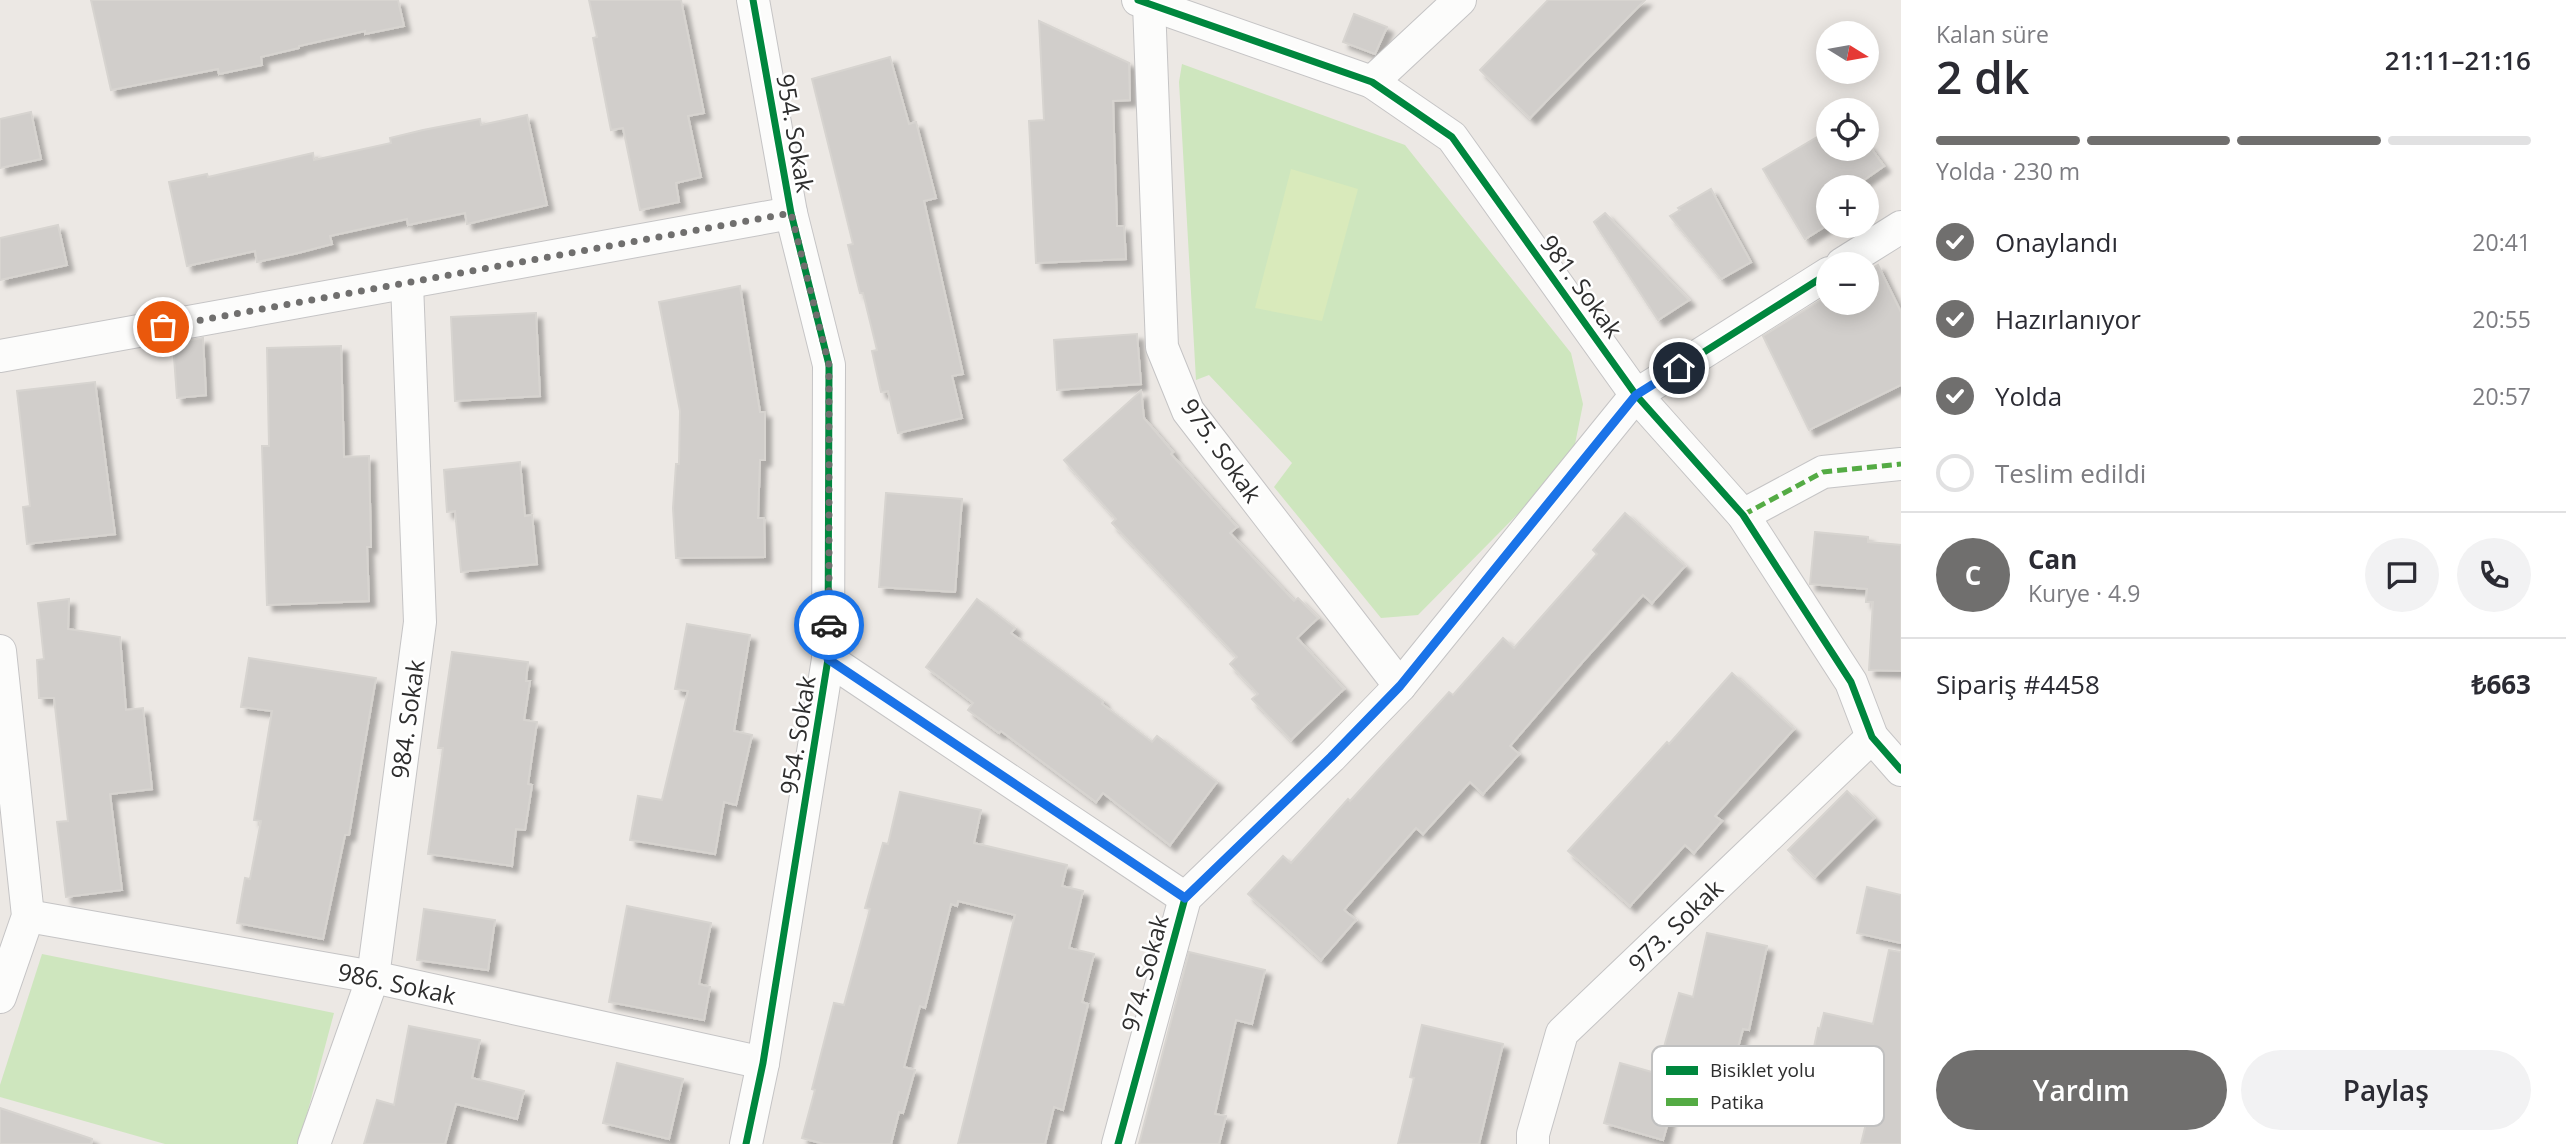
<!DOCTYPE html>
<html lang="tr">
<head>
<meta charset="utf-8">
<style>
	:root { --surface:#fff; --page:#f2f2f3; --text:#2b2b33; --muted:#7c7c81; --line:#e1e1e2; --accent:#706f6e }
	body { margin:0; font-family:"Open Sans",sans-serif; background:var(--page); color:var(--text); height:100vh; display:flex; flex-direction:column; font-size:26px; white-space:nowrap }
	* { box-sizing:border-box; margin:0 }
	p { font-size:23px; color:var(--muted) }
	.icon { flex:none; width:38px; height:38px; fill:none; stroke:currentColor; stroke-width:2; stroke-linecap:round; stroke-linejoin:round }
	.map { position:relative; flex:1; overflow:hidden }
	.details { display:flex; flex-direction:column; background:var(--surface); width:665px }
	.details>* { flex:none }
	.needle { width:46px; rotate:101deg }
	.controls { position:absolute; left:1816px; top:21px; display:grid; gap:14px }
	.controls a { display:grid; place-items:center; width:63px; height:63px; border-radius:50%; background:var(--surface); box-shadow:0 4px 18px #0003; font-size:35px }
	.pin { position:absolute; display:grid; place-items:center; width:60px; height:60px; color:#fff; margin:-30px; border:4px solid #fff; border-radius:50%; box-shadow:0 2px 7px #0007 }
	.courier { position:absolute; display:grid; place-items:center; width:70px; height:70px; margin:-35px; border:5px solid #1a73e8; border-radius:50%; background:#fff; color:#222; box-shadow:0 2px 9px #0007 }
	.headline em { font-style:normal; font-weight:600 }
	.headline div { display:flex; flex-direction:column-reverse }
	.headline { display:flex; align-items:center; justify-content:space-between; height:119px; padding:0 35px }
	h1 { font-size:46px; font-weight:600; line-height:52px }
	.bar { display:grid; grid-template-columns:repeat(4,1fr); gap:10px 7px; align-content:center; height:84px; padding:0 35px }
	.bar i { height:9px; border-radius:5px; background:var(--line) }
	.bar .active { background:var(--accent) }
	.bar p { grid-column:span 4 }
	.line { display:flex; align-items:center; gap:18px; padding:0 35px; border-top:2px solid var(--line) }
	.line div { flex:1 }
	.round { display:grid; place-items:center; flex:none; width:74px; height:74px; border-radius:37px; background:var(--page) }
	ol { padding:0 35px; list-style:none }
	li { display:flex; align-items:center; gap:21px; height:77px }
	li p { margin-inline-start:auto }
	li .icon { padding:7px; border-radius:50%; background:var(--accent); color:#fff; stroke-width:4 }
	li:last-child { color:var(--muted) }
	li i { width:38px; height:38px; border:4px solid var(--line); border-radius:50% }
	.button { display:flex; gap:14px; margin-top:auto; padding:14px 35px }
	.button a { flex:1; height:80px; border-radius:42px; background:var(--accent); color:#fff; font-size:28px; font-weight:600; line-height:80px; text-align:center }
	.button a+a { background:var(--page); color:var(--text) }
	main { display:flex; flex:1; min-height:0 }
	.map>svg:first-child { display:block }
	.green { fill:#cee6be }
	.pitch { fill:#d9eabb }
	.building { fill:#d1cecb; stroke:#d7d4d0; stroke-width:2; filter:url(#shadow) }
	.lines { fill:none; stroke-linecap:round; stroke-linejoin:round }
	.street-casing { stroke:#c5c4c5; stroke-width:34 }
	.street { stroke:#fcfcfb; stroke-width:32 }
	.quiet { stroke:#54ab44; stroke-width:5; stroke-dasharray:10 5; stroke-linecap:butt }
	.cycleway-casing { stroke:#fff; stroke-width:11 }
	.cycleway { stroke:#00873e; stroke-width:7 }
	.done { stroke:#706f6e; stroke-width:7; stroke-dasharray:0 12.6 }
	.route { stroke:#1a73e8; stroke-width:9 }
	.labels { text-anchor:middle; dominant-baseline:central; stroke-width:5; stroke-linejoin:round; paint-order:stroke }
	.street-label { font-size:24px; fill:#2e2e2e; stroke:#fff }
	.key { fill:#fff; stroke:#c0c0c0; stroke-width:2 }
	.key-label { font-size:19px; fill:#2e2e2e }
</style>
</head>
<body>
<main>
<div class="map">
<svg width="1901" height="1144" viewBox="0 0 1901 1144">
	<defs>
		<filter id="shadow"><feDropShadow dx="6" dy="6" stdDeviation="2" flood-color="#0004"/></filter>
	</defs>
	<rect width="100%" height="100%" fill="#ece8e4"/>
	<g class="green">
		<polygon points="1182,64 1405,145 1571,353 1583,404 1572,459 1418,615 1381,618 1274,487 1292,463 1209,375 1196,380 1179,82"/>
		<polygon points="42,954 334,1013 299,1144 165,1144 0,1097 0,1085"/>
	</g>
	<polygon class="pitch" points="1291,169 1358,189 1322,321 1255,308"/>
	<g class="building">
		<polygon points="91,0 398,0 404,26 365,34 365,31 299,46 299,48 261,57 262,65 219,74 218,69 111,90"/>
		<polygon points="589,0 681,0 704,113 688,116 701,177 676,183 679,202 640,210 623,128 611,130 593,38 597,37"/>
		<polygon points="1548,0 1645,0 1530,118 1480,70"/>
		<polygon points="1354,14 1387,27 1375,54 1343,42"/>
		<polygon points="1039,21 1129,63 1130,100 1113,101 1117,226 1124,226 1126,259 1036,263 1029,121 1044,120"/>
		<polygon points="890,57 909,124 916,122 936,198 924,201 963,374 952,376 962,418 898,433 888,391 881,392 872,351 877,350 863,293 860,293 848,245 853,244 812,79"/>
		<polygon points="31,112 41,159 0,168 0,119"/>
		<polygon points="527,115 547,205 467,224 465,213 408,225 407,219 330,236 332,244 298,253 257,262 255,251 187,266 169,182 207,174 208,177 313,153 314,160 391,143 390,138 423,130 480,119 481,125"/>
		<polygon points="1829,130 1829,149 1867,149 1867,143 1884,166 1854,187 1829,187 1829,224 1805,239 1763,169"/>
		<polygon points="1711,189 1751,262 1721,279 1670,216 1680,210 1678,208"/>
		<polygon points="1605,213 1689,300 1658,320 1594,222"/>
		<polygon points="58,225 67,265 0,280 0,238"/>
		<polygon points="1878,265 1901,312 1901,385 1809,430 1763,336 1829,295 1829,303 1867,303 1867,271"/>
		<polygon points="740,286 760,412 765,412 765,460 760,460 758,518 764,518 765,557 676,558 673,508 676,464 679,464 680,411 659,302"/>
		<polygon points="536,313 540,396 455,401 451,317"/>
		<polygon points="1137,334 1141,384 1057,390 1054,340"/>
		<polygon points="203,338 206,395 177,398 173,343"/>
		<polygon points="341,346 344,457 369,456 371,547 367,547 369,601 267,605 262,446 269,446 267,348"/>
		<polygon points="95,382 115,534 27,544 23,507 30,506 17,391"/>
		<polygon points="1141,391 1144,418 1173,452 1171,454 1237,527 1230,533 1294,601 1298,598 1318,618 1297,638 1344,689 1291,740 1252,699 1258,694 1230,664 1237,657 1112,523 1116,519 1064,460"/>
		<polygon points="520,462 525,516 532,515 537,564 461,572 455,511 447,512 444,470"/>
		<polygon points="886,493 962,499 955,592 879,587"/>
		<polygon points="1625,513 1685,566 1652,603 1643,595 1586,658 1510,746 1519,754 1483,794 1470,782 1423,834 1416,828 1344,910 1356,920 1321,960 1248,894 1283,856 1291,863 1348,799 1350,801 1449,692 1453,695 1503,638 1514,648 1597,554 1593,550"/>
		<polygon points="1815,532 1868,537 1868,542 1901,545 1901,671 1869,670 1873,602 1866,602 1867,589 1810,584"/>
		<polygon points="69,599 68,629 120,637 126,710 143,708 152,789 110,794 122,890 66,897 57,822 68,821 54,698 39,698 37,660 44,659 38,603"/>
		<polygon points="977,599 1015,628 1011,633 1103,701 1102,704 1152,742 1157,736 1217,782 1170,845 1103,793 1096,802 1001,731 999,733 968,710 973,703 926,667"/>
		<polygon points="687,624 750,635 734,731 752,735 736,805 724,802 715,854 630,840 638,796 662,800 688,691 675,689"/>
		<polygon points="452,652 528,662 526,681 530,681 524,720 537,722 528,784 532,785 525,830 516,829 512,866 428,854 443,748 438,748"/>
		<polygon points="249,658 376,678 349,835 345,835 323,939 237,923 245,878 250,879 261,821 254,820 272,711 241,707"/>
		<polygon points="1732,673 1794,729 1715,816 1722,821 1694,853 1685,845 1630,906 1568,851 1667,742 1669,744"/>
		<polygon points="1847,791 1874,818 1815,877 1788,850"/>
		<polygon points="900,792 981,810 974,843 1067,865 1062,886 1083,891 1069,948 1094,954 1082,1002 1088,1004 1063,1110 1054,1107 1045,1144 958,1144 1015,915 958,901 957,906 951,904 925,1008 920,1006 904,1067 915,1070 903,1113 899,1112 891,1144 824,1144 802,1138 815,1090 812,1089 834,1003 844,1005 870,909 865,908 883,843 888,844"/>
		<polygon points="1867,887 1901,895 1901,943 1857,933"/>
		<polygon points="627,906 711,923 699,984 710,987 704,1020 609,1002"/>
		<polygon points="424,909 495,920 488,970 417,960"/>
		<polygon points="1707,933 1767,946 1749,1030 1743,1029 1733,1066 1664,1047 1679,993 1693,997"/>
		<polygon points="1889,950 1901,952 1901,1144 1861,1144 1870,1107 1864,1106 1870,1078 1810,1066 1818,1028 1820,1029 1824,1013 1873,1024"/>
		<polygon points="1189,952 1265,970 1252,1024 1236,1020 1215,1114 1226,1116 1219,1144 1139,1144"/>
		<polygon points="1422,1025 1503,1044 1479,1144 1398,1144 1414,1078 1410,1077"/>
		<polygon points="409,1026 480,1040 472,1078 524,1091 517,1119 456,1104 445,1144 364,1144 377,1100 394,1105"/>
		<polygon points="617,1063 683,1079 669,1139 603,1123"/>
		<polygon points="1620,1063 1680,1080 1663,1140 1604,1123"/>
		<polygon points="0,1108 92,1139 91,1144 0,1144"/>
	</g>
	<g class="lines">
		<g class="street-casing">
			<g id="street">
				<polyline points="1138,0 1372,82 1452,137 1636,395 1743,515 1851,682 1872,737 1901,770"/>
				<polyline points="1149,4 1162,347 1188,411 1400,686"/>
				<polyline points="1372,82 1460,0"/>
				<polyline points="1842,264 1901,227"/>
				<polyline points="0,356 791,213"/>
				<polyline points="1743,515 1823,472 1901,464"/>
				<polyline points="0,651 28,916 0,997"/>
				<polyline points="828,659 1185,898"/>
				<polyline points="28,916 373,977 763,1063"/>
				<polyline points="314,1144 373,977 420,622 407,283"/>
				<polyline points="746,1144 763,1063 828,659 829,365 791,213 753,0"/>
				<polyline points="1118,1144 1185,898 1331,757 1400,686 1636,395 1829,273"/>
				<polyline points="1533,1144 1533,1134 1562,1033 1872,737"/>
			</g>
		</g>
		<use href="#street" class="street"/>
		<polyline class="quiet" points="1743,515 1823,472 1901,464"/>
		<g class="cycleway-casing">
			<g id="cycleway">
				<polyline points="1138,0 1372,82 1452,137 1636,395 1743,515 1851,682 1872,737 1901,770"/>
				<polyline points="746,1144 763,1063 828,659 829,365 791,213 753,0"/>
				<polyline points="1118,1144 1185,898 1331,757 1400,686 1636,395 1829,273"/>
			</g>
		</g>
		<use href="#cycleway" class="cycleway"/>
	</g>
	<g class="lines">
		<polyline class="done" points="163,327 791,213 829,365 829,625"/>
		<polyline class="route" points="829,625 828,659 1185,898 1331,757 1400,686 1636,395 1679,368"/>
	</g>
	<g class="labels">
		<g class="street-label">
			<text transform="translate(796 133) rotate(80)">954. Sokak</text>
			<text transform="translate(1582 286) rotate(54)">981. Sokak</text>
			<text transform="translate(1222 450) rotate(55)">975. Sokak</text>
			<text transform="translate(407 719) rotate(-82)">984. Sokak</text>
			<text transform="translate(797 735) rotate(-81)">954. Sokak</text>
			<text transform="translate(1675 925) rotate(-44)">973. Sokak</text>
			<text transform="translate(1144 973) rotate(-75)">974. Sokak</text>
			<text transform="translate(397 983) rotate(12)">986. Sokak</text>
		</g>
	</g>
	<rect x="1652" y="1046" width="232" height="80" rx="10" class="key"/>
	<rect x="1666" y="1066" width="32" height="9" fill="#00873e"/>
	<rect x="1666" y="1098" width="32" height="8" fill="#54ab44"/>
	<g class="key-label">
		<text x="1710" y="1077">Bisiklet yolu</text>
		<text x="1710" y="1109">Patika</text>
	</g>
</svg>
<div class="controls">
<a><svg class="needle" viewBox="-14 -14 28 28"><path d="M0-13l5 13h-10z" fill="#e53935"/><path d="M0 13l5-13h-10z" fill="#7c7c81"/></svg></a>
<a><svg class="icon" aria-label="locate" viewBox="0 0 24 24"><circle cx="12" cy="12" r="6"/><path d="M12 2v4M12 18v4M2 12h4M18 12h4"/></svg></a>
<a>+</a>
<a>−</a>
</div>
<div class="pin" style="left:163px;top:327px;background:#ea580c"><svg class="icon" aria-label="bag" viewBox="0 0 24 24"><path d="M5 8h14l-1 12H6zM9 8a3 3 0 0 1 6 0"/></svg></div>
<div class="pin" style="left:1679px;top:368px;background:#1f2937"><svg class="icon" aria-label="home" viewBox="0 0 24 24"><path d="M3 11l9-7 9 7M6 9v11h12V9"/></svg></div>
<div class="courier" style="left:829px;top:625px"><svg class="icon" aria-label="car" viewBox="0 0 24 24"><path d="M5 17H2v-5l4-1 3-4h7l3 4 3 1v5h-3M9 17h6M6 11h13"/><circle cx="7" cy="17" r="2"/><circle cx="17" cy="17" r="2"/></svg></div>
</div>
<section class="details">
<div class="headline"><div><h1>2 dk</h1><p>Kalan süre</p></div><em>21:11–21:16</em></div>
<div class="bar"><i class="active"></i><i class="active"></i><i class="active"></i><i></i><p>Yolda · 230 m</p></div>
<ol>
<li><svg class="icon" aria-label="check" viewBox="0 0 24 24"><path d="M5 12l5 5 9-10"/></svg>Onaylandı<p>20:41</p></li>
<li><svg class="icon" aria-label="check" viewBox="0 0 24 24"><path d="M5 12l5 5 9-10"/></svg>Hazırlanıyor<p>20:55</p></li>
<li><svg class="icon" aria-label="check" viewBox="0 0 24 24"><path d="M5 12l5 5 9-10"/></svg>Yolda<p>20:57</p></li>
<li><i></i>Teslim edildi</li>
</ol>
<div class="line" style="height:126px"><b class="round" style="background:var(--accent);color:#fff">C</b><div><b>Can</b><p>Kurye · 4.9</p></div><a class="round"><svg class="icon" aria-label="chat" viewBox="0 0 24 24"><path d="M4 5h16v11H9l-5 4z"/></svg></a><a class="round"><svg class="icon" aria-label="phone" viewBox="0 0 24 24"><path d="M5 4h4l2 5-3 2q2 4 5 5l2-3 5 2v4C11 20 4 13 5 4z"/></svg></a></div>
<div class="line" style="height:91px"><div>Sipariş #4458</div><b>₺663</b></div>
<div class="button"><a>Yardım</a><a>Paylaş</a></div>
</section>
</main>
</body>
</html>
